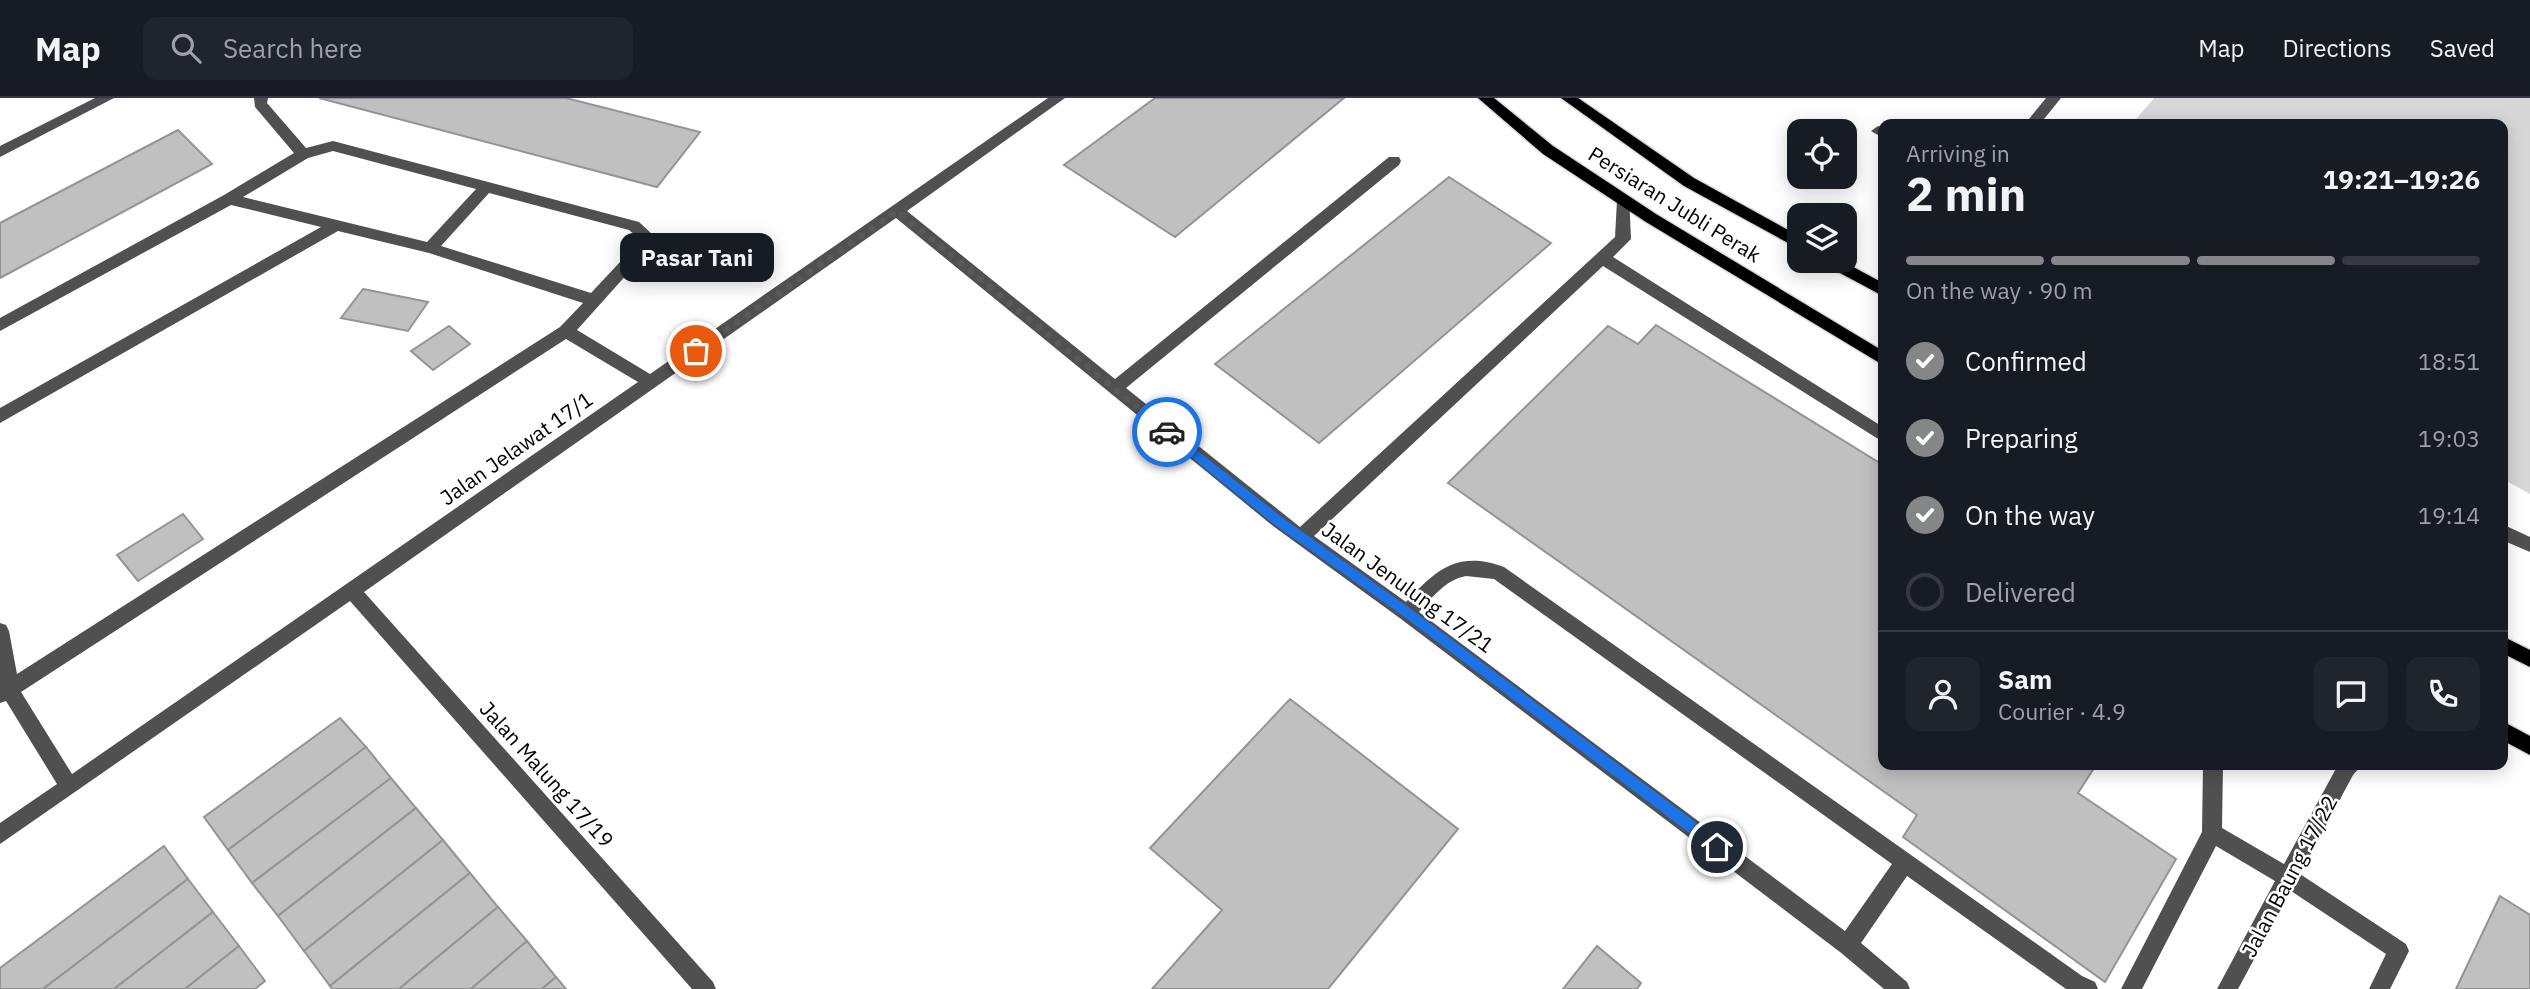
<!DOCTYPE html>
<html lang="en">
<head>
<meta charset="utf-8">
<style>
	:root { --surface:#171b24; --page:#20242c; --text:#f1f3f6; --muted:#9ea1a6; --line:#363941; --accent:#858687 }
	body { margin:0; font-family:"IBM Plex Sans",sans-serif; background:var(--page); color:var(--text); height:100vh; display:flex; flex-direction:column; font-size:26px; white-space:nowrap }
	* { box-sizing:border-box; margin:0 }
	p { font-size:23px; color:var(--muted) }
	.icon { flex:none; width:38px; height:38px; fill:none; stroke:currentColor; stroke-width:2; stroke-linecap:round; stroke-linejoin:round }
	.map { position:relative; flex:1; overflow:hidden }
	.drawer { position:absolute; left:1878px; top:21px; width:630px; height:651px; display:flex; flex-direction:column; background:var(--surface); border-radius:14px; box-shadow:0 4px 18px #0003 }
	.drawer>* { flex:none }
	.tools { position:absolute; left:1787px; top:21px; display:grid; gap:14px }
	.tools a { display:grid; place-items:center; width:70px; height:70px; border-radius:14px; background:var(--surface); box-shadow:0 4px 18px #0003; font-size:35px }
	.pin { position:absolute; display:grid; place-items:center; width:60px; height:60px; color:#fff; margin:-30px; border:4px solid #fff; border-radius:50%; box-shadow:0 2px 7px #0007 }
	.courier { position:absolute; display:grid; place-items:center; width:70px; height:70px; margin:-35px; border:5px solid #1a73e8; border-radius:50%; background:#fff; color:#222; box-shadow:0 2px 9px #0007 }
	.bubble { position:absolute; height:49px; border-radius:14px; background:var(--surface); box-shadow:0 4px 18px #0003; font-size:23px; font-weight:800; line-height:49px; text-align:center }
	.head em { font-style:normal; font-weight:800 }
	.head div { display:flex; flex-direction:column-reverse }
	.head { display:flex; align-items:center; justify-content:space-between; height:119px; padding:0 28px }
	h1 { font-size:46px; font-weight:800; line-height:52px }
	.bar { display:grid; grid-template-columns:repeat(4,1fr); gap:10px 7px; align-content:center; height:84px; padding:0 28px }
	.bar i { height:9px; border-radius:5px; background:var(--line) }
	.bar .active { background:var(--accent) }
	.bar p { grid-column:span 4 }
	.line { display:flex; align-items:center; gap:18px; padding:0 28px; border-top:2px solid var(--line) }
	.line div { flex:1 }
	.round { display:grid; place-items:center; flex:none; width:74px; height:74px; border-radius:14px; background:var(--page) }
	ol { padding:0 28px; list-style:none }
	li { display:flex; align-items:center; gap:21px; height:77px }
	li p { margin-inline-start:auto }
	li .icon { padding:7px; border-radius:50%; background:var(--accent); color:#fff; stroke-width:4 }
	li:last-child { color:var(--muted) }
	li i { width:38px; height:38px; border:4px solid var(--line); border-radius:50% }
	header { display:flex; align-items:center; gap:42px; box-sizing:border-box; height:98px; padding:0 35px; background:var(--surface); border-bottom:2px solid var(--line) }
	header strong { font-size:33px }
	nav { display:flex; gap:38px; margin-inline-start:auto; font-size:24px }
	.search { width:490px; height:63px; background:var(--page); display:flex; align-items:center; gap:18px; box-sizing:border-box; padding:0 24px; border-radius:14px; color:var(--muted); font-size:26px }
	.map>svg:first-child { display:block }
	.green { fill:#d7d7d7 }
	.building { fill:#c0c0c0; stroke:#949494; stroke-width:2 }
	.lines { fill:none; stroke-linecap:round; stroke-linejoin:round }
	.major-casing { stroke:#dbdbdb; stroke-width:3 }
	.minor { fill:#505050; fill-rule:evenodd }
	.major { fill:#000; fill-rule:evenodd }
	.route { fill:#1a73e8 }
	.done { stroke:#595959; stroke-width:7; stroke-dasharray:0 12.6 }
	.labels { text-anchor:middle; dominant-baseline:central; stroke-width:5; stroke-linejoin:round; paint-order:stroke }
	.street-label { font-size:21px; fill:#000; stroke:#fff }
</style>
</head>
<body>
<header>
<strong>Map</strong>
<div class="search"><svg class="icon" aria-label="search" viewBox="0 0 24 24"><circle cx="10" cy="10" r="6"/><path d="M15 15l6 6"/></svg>Search here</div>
<nav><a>Map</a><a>Directions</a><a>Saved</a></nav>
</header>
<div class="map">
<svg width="2530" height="891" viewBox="0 0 2530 891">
	<rect width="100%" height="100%" fill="#fff"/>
	<polygon class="green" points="2154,0 2530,0 2530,396 2503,381 2502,26 2132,26"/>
	<g class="building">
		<polygon points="319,0 566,0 700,34 657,89"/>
		<polygon points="1155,0 1344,0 1175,139 1064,67"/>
		<polygon points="178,32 212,66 0,180 0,125"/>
		<polygon points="1449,79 1551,145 1319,345 1215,266"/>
		<polygon points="363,191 428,204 408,233 341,220"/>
		<polygon points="1656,227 1883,367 1883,667 2096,667 2078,695 2176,761 2105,884 1903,739 1917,717 1448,385 1608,228 1638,246"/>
		<polygon points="449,228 470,246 433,272 411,253"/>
		<polygon points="183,416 203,441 138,483 117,457"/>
		<polygon points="1290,601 1458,731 1328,891 1152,891 1222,812 1150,750"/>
		<polygon points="340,620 366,649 228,752 204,719"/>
		<polygon points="366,649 391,680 252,785 228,752"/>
		<polygon points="391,680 416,710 278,818 252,785"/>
		<polygon points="416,710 443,742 304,853 278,818"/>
		<polygon points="443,742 470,775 330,888 304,853"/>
		<polygon points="164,748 188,781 43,891 0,891 0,870"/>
		<polygon points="470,775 498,809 399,891 332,891 330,888"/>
		<polygon points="188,781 213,814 114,891 43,891"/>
		<polygon points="2500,798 2530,817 2530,891 2456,891"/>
		<polygon points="498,809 527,843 471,891 399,891"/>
		<polygon points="213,814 239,848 185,891 114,891"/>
		<polygon points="527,843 556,879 542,891 471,891"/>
		<polygon points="239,848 265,883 255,891 185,891"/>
		<polygon points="1597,848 1641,885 1637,891 1563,891"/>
		<polygon points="556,879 566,891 542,891"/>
	</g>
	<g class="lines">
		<g class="major-casing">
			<g id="major">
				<polygon points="1478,0 1494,0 1553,48 1656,116 1883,253 1883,267 1646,124 1543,56"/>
				<polygon points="1561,0 1578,0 1694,80 1799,138 1799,151 1684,88"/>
				<polygon points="1822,163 1842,163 1883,185 1883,198 1825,167"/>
				<polygon points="2502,538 2530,552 2530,569 2502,555"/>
				<polygon points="2502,623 2530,638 2530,657 2502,642"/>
			</g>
		</g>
		<g class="minor">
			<polygon points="95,0 114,0 0,59 0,48"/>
			<path d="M254,0h14l-1,5 39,45 27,-7 306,81 13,12 -6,19 -69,77 73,44 398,-276h17l-158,113 208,168 274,-222h10l2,4 -2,4 -273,223 174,139 315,-290 2,-37 2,-4h10l2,43 -18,18 270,170v15l-280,-176 -289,270 92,66c30,-32 51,-52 98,-35l578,409 13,6 3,7h-32l-159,-113 -46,67 46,39 3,7h-26l-44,-37 -439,-333 -128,-93 -377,-308 -532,374 349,390 3,7h-24l-342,-388 -350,243v-21l57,-39 -51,-83 -6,2v-80l6,2 3,6 8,43 543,-347 23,-24 -154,-50 -91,-22 -338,192v-15l321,-181 -90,-22 -231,126v-13l224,-123 70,-42 -39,-46zM333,53l143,38 -49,53 -184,-45 65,-39zM489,95l140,37 7,6 -2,11 -43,46 -150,-47zM566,241l72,43 -566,392 -51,-82zM1466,478l28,3 398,285 -47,67 -426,-319c14,-15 26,-32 47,-36z"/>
			<polygon points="2046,0 2061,0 2040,26 2025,26"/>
			<polygon points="1878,28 1883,29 1883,40 1871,33"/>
			<polygon points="2502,426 2530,439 2530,454 2502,442"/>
			<polygon points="2203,667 2223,667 2222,730 2284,766 2338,667 2362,667 2353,677 2300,776 2406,846 2409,853 2390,891 2369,891 2386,856 2291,793 2238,891 2217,891 2275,783 2216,748 2142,891 2121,891 2202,734"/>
		</g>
		<use href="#major" class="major"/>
	</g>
	<polygon class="route" points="1167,329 1283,420 1411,511 1722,744 1722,753 1713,753 1403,518 1275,427 1164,337 1164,331"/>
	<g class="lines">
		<polyline class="done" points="696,253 897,113 1167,334"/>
	</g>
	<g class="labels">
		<g class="street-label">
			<text transform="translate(1675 106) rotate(32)">Persiaran Jubli Perak</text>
			<text transform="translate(516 350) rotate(-35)">Jalan Jelawat 17/1</text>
			<text transform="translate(1408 489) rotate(36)">Jalan Jenulung 17/21</text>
			<text transform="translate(547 676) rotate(48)">Jalan Malung 17/19</text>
			<text transform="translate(2289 778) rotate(-62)">Jalan Baung 17/22</text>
		</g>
	</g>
</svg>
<div class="tools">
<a><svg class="icon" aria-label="locate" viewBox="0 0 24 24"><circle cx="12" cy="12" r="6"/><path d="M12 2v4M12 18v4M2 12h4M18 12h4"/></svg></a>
<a><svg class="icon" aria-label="layers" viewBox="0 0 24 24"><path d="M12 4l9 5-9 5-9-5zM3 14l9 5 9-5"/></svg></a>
</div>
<div class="pin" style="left:696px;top:253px;background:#ea580c"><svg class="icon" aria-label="bag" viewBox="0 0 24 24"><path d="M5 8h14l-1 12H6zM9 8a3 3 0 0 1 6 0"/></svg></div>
<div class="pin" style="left:1717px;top:749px;background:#1f2937"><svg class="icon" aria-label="home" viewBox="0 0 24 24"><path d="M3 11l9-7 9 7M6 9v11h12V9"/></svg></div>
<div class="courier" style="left:1167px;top:334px"><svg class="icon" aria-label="car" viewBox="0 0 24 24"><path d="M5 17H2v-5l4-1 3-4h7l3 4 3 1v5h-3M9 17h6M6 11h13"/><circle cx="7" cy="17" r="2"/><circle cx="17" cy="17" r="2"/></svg></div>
<div class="bubble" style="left:620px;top:135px;width:154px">Pasar Tani</div>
<section class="drawer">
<div class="head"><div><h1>2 min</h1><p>Arriving in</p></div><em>19:21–19:26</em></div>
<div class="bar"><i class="active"></i><i class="active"></i><i class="active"></i><i></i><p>On the way · 90 m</p></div>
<ol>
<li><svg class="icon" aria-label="check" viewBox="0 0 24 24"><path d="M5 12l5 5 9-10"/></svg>Confirmed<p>18:51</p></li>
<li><svg class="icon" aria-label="check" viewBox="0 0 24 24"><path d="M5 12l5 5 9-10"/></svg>Preparing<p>19:03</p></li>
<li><svg class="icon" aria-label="check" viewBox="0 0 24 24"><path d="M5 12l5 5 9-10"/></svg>On the way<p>19:14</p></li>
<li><i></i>Delivered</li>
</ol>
<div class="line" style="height:126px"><a class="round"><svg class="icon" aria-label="person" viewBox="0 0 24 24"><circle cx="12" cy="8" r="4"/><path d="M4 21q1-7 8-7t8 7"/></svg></a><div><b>Sam</b><p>Courier · 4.9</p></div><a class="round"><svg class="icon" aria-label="chat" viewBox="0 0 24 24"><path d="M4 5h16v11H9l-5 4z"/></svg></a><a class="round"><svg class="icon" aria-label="phone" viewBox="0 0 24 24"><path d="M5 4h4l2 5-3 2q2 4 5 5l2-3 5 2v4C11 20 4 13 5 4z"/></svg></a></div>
</section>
</div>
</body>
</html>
